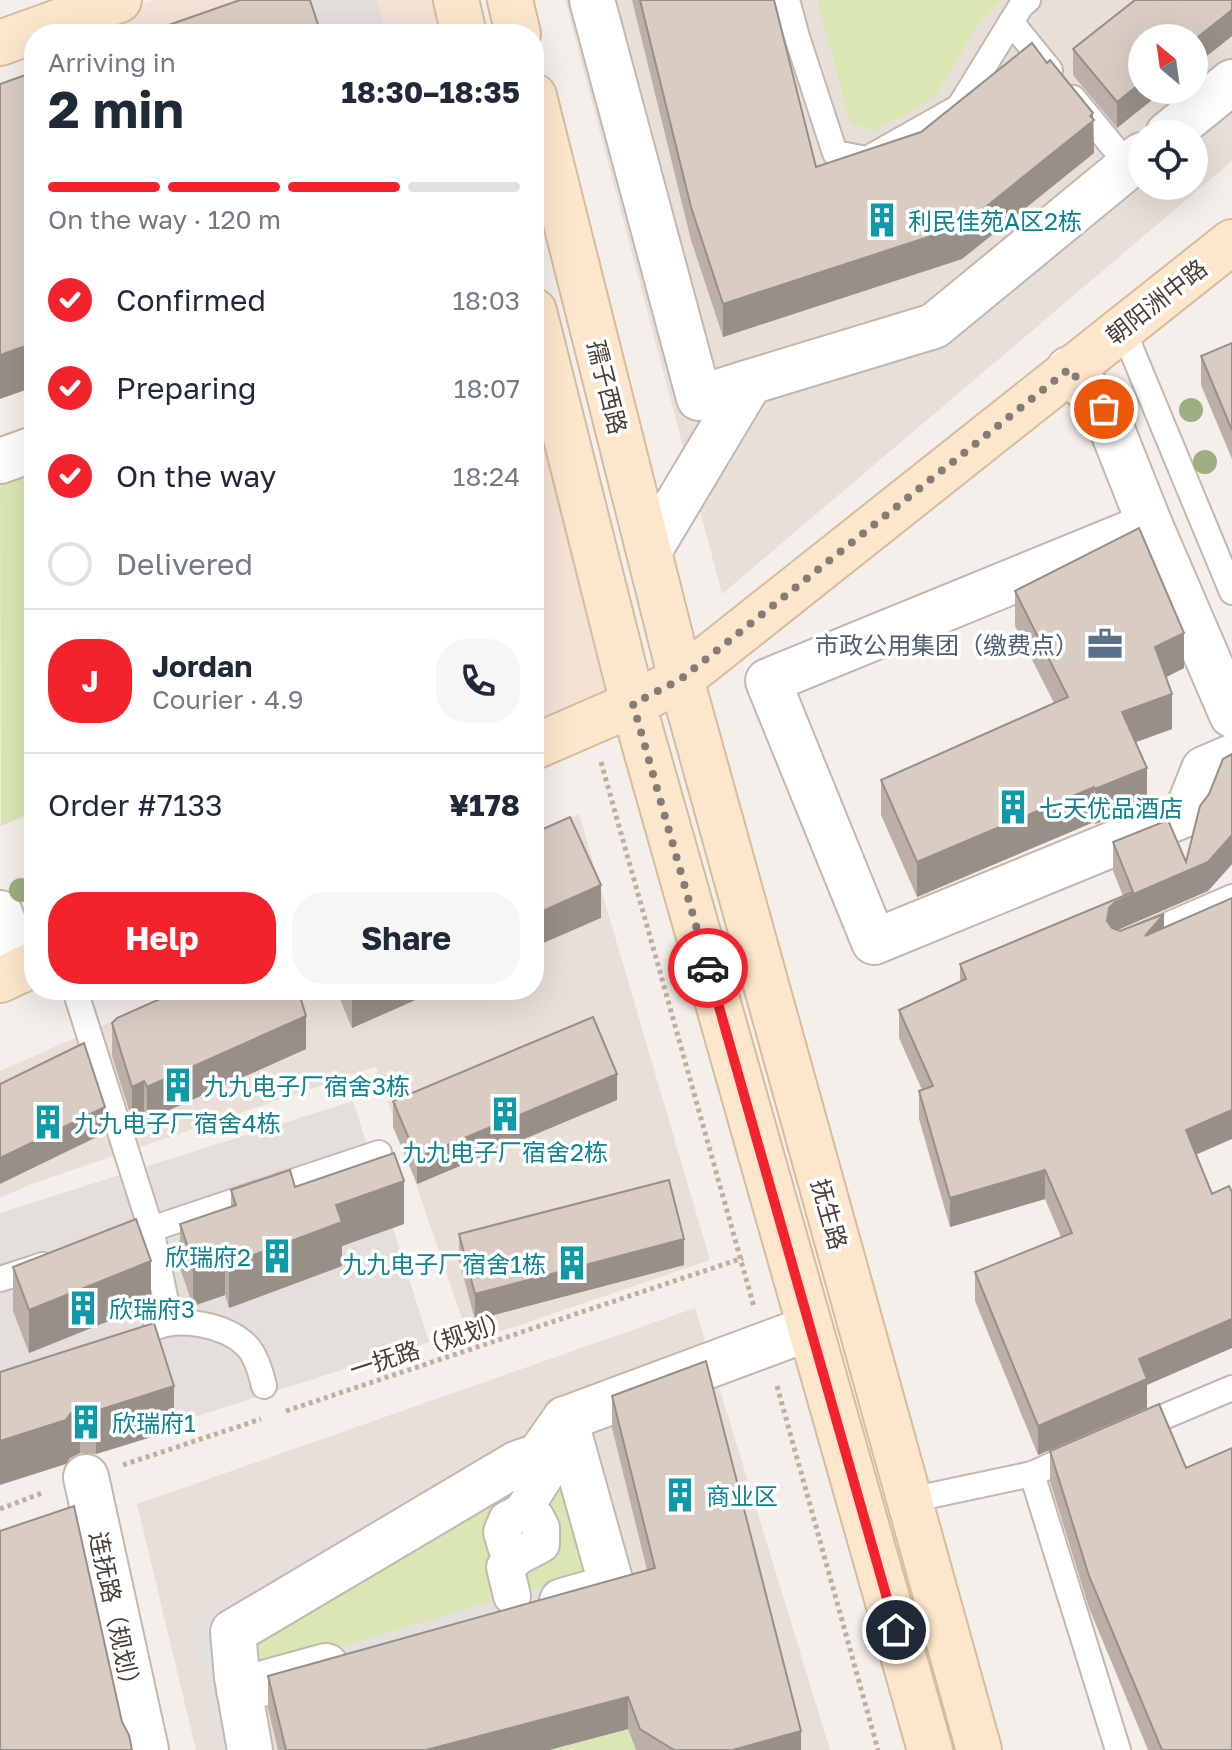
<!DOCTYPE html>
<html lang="en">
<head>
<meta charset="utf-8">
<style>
	:root { --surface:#fff; --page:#f6f6f7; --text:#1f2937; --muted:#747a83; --line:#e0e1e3; --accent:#f2232d }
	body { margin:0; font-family:"Golos Text","Noto Sans SC",sans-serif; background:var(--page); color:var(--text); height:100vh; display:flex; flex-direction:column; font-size:30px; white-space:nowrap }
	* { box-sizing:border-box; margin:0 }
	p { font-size:26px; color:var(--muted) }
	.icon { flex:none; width:44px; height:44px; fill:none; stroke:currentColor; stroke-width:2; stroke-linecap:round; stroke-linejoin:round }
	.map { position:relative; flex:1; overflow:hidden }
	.details { position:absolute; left:24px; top:24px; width:520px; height:976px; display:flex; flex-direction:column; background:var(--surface); border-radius:32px; box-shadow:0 8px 32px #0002 }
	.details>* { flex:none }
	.needle { width:52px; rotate:331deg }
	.fabs { position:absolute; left:1128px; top:24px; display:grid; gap:16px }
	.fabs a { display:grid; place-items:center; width:80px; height:80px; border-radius:50%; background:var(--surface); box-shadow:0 8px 32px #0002; font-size:40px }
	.pin { position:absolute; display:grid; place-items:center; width:68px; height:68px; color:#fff; margin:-34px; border:4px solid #fff; border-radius:50%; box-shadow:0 2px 8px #0007 }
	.courier { position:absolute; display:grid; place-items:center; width:80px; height:80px; margin:-40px; border:6px solid #f2232d; border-radius:50%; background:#fff; color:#222; box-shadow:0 2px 10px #0007 }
	.summary em { font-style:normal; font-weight:700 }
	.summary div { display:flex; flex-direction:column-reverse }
	.summary { display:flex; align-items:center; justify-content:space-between; height:136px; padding:0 24px }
	h1 { font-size:52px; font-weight:700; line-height:60px }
	.bar { display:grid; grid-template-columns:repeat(4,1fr); gap:12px 8px; align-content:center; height:96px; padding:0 24px }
	.bar i { height:10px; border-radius:6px; background:var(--line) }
	.bar .on { background:var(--accent) }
	.bar p { grid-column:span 4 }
	.line { display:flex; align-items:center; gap:20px; padding:0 24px; border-top:2px solid var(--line) }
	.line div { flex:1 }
	.round { display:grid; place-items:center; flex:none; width:84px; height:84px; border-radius:32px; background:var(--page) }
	ol { padding:0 24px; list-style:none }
	li { display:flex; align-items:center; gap:24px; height:88px }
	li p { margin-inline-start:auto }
	li .icon { padding:8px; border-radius:50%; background:var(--accent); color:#fff; stroke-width:4 }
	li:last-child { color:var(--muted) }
	li i { width:44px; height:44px; border:4px solid var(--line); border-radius:50% }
	.cta { display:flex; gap:16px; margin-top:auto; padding:16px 24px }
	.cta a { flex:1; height:92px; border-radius:32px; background:var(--accent); color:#fff; font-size:32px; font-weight:700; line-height:92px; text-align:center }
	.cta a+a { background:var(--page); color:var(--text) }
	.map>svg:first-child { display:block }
	.residential { fill:#e8e0d8; fill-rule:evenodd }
	.commercial { fill:#f5e2d7 }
	.industrial { fill:#e4dfdb }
	.green { fill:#dae7b5 }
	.parking { fill:#e3e0de }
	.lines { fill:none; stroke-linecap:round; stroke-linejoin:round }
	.service-casing { stroke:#c3b8b0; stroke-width:28 }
	.pedestrian-casing { stroke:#c3b8b0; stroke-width:40 }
	.minor-casing { stroke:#c3b8b0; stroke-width:48 }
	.tertiary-casing { stroke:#c3b8b0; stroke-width:48 }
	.secondary-casing { stroke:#d5bc9e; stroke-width:48 }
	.path { stroke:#c1ae9f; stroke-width:5; stroke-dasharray:4 4; stroke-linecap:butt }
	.service { stroke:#fff; stroke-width:24 }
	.pedestrian { stroke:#fff; stroke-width:36 }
	.minor { stroke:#fff; stroke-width:44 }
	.tertiary { stroke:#fff; stroke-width:44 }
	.secondary { stroke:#fde7cc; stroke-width:44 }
	.tree { fill:#9eae82 }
	.wall { fill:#bbafa8 }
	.shaded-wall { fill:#988f88 }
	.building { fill:#d9ccc3; stroke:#988f88; stroke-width:2 }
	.done { stroke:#847d76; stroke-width:8; stroke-dasharray:0 14.4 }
	.route { stroke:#f2232d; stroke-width:10 }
	.labels { text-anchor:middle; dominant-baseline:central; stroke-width:7; stroke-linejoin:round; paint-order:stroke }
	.culture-label { font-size:24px; fill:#0d838f; stroke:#fff; text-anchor:start }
	.street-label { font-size:24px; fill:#483f38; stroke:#fff }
	.service-label { font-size:24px; fill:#4e5e75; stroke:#fff; text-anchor:end }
</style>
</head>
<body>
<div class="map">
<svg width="1232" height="1750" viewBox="0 0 1232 1750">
	<rect width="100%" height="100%" fill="#f4efea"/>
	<g class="residential">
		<path d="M565,0h667v161l-510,433zM1142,38h52v52h-52zM1142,134h52v52h-52z"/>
		<polygon points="579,814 710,1260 470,1342 376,1067 31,1184 0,1198 0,1071 183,990 534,990 534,834"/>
		<polygon points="695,1308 830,1750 196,1750 137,1504"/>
	</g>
	<g class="commercial">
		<polygon points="155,0 434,0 442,34 60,34"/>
		<polygon points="534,405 606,695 534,727"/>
	</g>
	<g class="industrial">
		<polygon points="287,0 377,0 387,34 192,34"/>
		<polygon points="353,1101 429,1342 0,1479 0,1213"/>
	</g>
	<g class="green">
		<polygon points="817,0 1002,0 976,27 935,97 875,131 851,124"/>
		<polygon points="34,460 34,812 1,826 0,473"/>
		<polygon points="558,1456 607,1568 237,1677 235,1652"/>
		<polygon points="628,1729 636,1750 551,1750"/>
	</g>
	<polygon class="parking" points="510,1440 520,1462 233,1632 241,1676 607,1568 612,1587 243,1689 253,1750 219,1750 193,1621"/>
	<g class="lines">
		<g class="service-casing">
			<g id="service">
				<polyline points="787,0 797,37 835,153 867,159 959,107 1021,6 1028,0"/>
				<polyline points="1011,22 1050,70"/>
				<polyline points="1073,98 1129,166"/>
				<polyline points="1122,327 1232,592"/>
				<polyline points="1135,939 1232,897"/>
				<polyline points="75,990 151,1229 170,1321"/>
				<polyline points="112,1242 379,1153"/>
				<polyline points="0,1279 43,1265"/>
				<path d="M156,1327c26,-10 69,-2 90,18 9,9 15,28 18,41"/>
				<polyline points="1135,1429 1232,1388"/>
				<polyline points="1079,1453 1032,1474 1118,1750"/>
				<polyline points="910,1500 1032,1474"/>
			</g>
		</g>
		<g class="pedestrian-casing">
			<g id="pedestrian">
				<polyline points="522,1512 558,1456 547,1444"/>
				<polyline points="512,1596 505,1567 520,1555 506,1546 502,1532 507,1520 522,1512 536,1518 541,1528 541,1544 520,1555"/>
			</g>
		</g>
		<g class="minor-casing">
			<g id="minor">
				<polyline points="592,0 699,398 750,382"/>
				<polyline points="1168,134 1232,82"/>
				<polyline points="1069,369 1104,409 1150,525 1232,715"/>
				<polyline points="0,461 34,449"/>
				<polyline points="1150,525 768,681 874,942 1186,814 1204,769 1232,757"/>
				<polyline points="649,551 750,382 934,326 1142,155"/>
				<polyline points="565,1419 810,1328"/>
				<polyline points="86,1477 146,1750"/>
				<polyline points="562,1601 612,1587 565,1419"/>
				<polyline points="239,1690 326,1666"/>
				<polyline points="250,1750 237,1677 233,1632 518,1463 539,1456 565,1419"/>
			</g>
		</g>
		<g class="tertiary-casing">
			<polyline id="tertiary" points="0,913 21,970"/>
		</g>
		<g class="secondary-casing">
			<g id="secondary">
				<polyline points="456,0 464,34"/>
				<polyline points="510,0 518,34"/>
				<polyline points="0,43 119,0"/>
				<polyline points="534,96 681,679 979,1750"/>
				<polyline points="534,311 633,704 930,1750"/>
				<polyline points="534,747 633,704 681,679 1232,242"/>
				<polyline points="0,980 34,964"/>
			</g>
		</g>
		<g class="path">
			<polyline points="601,762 754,1307"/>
			<polyline points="777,1386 878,1750"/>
			<polyline points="286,1411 743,1258"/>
			<polyline points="123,1465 261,1419"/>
			<polyline points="0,1509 45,1492"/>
		</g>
		<use href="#service" class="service"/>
		<use href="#pedestrian" class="pedestrian"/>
		<use href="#minor" class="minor"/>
		<use href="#tertiary" class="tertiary"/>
		<use href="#secondary" class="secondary"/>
	</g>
	<g class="tree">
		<circle cx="1191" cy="410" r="12"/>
		<circle cx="1205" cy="462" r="12"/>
		<circle cx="21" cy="890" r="12"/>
	</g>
	<g class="wall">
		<polygon points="632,0 774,0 816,167 921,132 1047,63 1093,113 1094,153 962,259 723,337 691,240"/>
		<polygon points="1232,0 1232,36 1117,128 1073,75 1073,49"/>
		<polygon points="1232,343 1232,459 1201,385 1201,356"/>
		<polygon points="1015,591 1184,668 1165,677 1172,729 1136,742 1147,803 1095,824 1094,822 917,897 881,815 881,780 1054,703 1015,626"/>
		<polygon points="1232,754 1232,864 1208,891 1118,930 1120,931 1164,928 1196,1155 1147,1385 1147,1408 1038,1455 975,1301 975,1272 1061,1237 1045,1199 950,1227 919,1119 919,1091 922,1090 899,1038 899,1010 960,981 960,964 1123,896 1113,871 1113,842 1186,862 1209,794"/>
		<polygon points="336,990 438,990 352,1028"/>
		<polygon points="112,1023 306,1049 147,1120 144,1114 132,1120 112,1056"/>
		<polygon points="617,1100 417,1184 393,1127 393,1101"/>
		<polygon points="295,1187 404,1224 342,1246 342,1266 229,1308 225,1295 193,1306 180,1268 180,1224 231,1207 231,1190"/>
		<polygon points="459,1234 684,1265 475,1320 459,1260"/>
		<polygon points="13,1267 151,1304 29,1353 13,1311"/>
		<polygon points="0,1372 174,1430 96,1454 80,1453 70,1458 66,1464"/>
		<polygon points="612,1396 801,1750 636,1750 628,1729 549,1750 278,1750 268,1709 268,1676 647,1570 612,1428"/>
		<polygon points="1050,1451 1232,1750 1148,1750 1089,1608 1050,1482"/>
	</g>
	<g class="shaded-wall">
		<polygon points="1232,10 1232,36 1194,66 1194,40"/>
		<polygon points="1142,82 1142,90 1164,90 1117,128 1117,102"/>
		<polygon points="1093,113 1094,153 962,259 723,337 723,304"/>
		<polygon points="34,343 34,387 0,399 0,355"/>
		<polygon points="1184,633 1184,668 1155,683 1155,647"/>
		<polygon points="1172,694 1172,729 1122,747 1122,712"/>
		<polygon points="1147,768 1147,803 1095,824 1095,789"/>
		<polygon points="1094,787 1094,822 917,897 917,862"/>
		<polygon points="1232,835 1232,864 1208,891 1115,931 1107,921 1109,908 1115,902"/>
		<polygon points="601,885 601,918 534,947 534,915"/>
		<polygon points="1164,914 1164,943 1145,936"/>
		<polygon points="364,990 438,990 352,1028 352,995"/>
		<polygon points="306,1016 306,1049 147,1120 147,1087"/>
		<polygon points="617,1074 617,1100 417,1184 417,1158"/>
		<polygon points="144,1081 144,1114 132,1120 132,1087"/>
		<polygon points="105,1107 105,1133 0,1184 0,1158"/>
		<polygon points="1232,1110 1232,1139 1186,1159 1186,1130"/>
		<polygon points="1045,1170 1045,1199 950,1227 950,1198"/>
		<polygon points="404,1181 404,1224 342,1246 342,1266 229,1308 229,1264 336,1205"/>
		<polygon points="684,1239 684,1265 475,1320 475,1294"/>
		<polygon points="225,1251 225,1295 193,1306 193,1262"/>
		<polygon points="151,1261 151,1304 29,1353 29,1310"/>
		<polygon points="1232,1319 1232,1348 1147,1385 1147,1408 1038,1455 1038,1426 1139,1359"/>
		<polygon points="174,1386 174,1430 96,1454 96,1411"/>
		<polygon points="80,1409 80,1453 70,1458 66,1464 0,1485 0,1441"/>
		<polygon points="628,1697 628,1729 549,1750 426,1750"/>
		<polygon points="801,1731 801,1750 733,1750"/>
	</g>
	<g class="building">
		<polygon points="240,0 310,0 321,34 143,34"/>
		<polygon points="640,0 774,0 816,167 921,132 1032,43 1047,63 1050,60 1093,113 1090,116 1094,120 962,226 723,304 691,207"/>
		<polygon points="1135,0 1232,0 1232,10 1194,40 1194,38 1142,38 1142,82 1117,102 1073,49"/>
		<polygon points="34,72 34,343 0,355 0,84"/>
		<polygon points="1232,343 1232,430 1201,356"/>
		<polygon points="1139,528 1184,633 1155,647 1172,694 1122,712 1147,768 1095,789 1094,787 917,862 881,780 1068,697 1015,591"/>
		<polygon points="1232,754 1232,835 1208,862 1115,902 1109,908 1107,921 1112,928 1120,931 1164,914 1145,936 1232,898 1232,1110 1186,1130 1212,1194 1229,1186 1232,1192 1232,1319 1139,1359 1147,1379 1038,1426 975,1272 1072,1233 1045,1170 950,1198 919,1091 933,1086 899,1010 966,979 960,964 1133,892 1113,842 1168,820 1186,862 1200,806 1209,794 1223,759"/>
		<polygon points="570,817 601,885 534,915 534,833"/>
		<polygon points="180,990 298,990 306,1016 147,1087 144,1081 132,1087 112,1023 117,1018"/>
		<polygon points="350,990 364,990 352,995"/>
		<polygon points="593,1017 617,1074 417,1158 393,1101"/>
		<polygon points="84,1043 105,1107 0,1158 0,1084"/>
		<polygon points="394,1153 404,1181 336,1205 342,1222 229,1264 225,1251 193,1262 180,1224 236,1205 231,1190 290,1170 295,1187"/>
		<polygon points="669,1180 684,1239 475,1294 459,1234"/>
		<polygon points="136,1219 151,1261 29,1310 13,1267"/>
		<polygon points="154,1323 174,1386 96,1411 80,1409 70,1414 66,1420 0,1441 0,1372"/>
		<polygon points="706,1361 801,1731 733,1750 674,1750 640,1729 628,1697 426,1750 286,1750 268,1676 655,1568 612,1396"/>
		<polygon points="1159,1404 1186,1468 1232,1448 1232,1750 1162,1750 1089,1576 1050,1451"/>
		<polygon points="74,1506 122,1722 129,1735 132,1750 0,1750 0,1531"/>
	</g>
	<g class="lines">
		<polyline class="done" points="708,968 633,704 681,679 1069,369 1104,409"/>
		<polyline class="route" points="708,968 896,1630"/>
	</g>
	<defs>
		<g id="building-bare" transform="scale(2.76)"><path d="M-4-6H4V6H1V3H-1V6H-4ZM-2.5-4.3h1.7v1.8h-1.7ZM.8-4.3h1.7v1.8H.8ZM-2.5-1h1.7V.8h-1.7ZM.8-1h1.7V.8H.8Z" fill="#0f9aa8" stroke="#fff" stroke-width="2.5" paint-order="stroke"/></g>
		<g id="office-bare" transform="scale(2.76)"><path d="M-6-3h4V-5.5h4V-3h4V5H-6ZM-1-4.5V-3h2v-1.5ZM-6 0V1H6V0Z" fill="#5c6f8a" stroke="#fff" stroke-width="2.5" paint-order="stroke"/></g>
	</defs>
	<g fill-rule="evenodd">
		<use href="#building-bare" x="882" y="220"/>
		<use href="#office-bare" x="1105" y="644"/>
		<use href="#building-bare" x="1013" y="807"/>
		<use href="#building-bare" x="178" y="1085"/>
		<use href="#building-bare" x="505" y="1114"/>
		<use href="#building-bare" x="48" y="1122"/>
		<use href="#building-bare" x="277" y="1256"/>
		<use href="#building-bare" x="572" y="1263"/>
		<use href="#building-bare" x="83" y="1308"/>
		<use href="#building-bare" x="86" y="1422"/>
		<use href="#building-bare" x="680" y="1495"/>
	</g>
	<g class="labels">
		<g class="culture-label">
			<text x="908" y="220">利民佳苑A区2栋</text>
			<text x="1039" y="807">七天优品酒店</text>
			<text x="204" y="1085">九九电子厂宿舍3栋</text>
			<text x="74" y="1122">九九电子厂宿舍4栋</text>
			<text x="505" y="1151" text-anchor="middle">九九电子厂宿舍2栋</text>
			<text x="251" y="1256" text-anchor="end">欣瑞府2</text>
			<text x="546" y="1263" text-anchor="end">九九电子厂宿舍1栋</text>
			<text x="109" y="1308">欣瑞府3</text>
			<text x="112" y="1422">欣瑞府1</text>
			<text x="706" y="1495">商业区</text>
		</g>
		<g class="street-label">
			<text transform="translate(1156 301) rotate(-38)">朝阳洲中路</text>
			<text transform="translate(608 387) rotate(76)">孺子西路</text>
			<text transform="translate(830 1214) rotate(74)">抚生路</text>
			<text transform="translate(430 1344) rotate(-18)">一抚路（规划）</text>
			<text transform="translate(116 1614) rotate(78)">连抚路（规划）</text>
		</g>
		<g class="service-label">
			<text x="1079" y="644">市政公用集团（缴费点）</text>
		</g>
	</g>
</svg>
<div class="fabs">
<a><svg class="needle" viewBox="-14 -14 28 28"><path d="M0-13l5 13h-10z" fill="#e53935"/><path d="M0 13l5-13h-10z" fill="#747a83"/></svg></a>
<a><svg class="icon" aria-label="locate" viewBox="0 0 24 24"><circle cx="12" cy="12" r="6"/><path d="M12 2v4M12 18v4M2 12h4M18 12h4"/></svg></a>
</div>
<div class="pin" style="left:1104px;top:409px;background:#ea580c"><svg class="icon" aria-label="bag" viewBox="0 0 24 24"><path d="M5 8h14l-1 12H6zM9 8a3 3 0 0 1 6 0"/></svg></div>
<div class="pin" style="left:896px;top:1630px;background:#1f2937"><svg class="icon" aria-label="home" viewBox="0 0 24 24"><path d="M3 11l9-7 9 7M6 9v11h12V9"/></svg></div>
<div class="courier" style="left:708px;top:968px"><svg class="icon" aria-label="car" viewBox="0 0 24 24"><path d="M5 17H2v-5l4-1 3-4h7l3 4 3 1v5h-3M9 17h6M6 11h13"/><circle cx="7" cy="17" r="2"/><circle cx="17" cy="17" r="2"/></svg></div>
<section class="details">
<div class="summary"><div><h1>2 min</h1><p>Arriving in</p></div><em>18:30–18:35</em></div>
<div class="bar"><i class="on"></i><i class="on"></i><i class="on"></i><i></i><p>On the way · 120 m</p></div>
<ol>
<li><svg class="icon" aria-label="check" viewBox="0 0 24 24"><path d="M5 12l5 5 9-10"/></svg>Confirmed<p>18:03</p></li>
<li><svg class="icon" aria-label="check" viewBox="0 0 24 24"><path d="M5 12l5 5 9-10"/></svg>Preparing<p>18:07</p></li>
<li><svg class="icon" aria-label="check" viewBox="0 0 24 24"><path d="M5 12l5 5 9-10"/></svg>On the way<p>18:24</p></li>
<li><i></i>Delivered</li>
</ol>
<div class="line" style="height:144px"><b class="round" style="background:var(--accent);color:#fff">J</b><div><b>Jordan</b><p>Courier · 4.9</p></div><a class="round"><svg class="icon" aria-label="phone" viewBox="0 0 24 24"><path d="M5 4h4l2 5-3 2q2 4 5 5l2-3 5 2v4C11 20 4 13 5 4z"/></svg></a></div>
<div class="line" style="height:104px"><div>Order #7133</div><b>¥178</b></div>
<div class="cta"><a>Help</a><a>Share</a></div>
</section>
</div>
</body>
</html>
